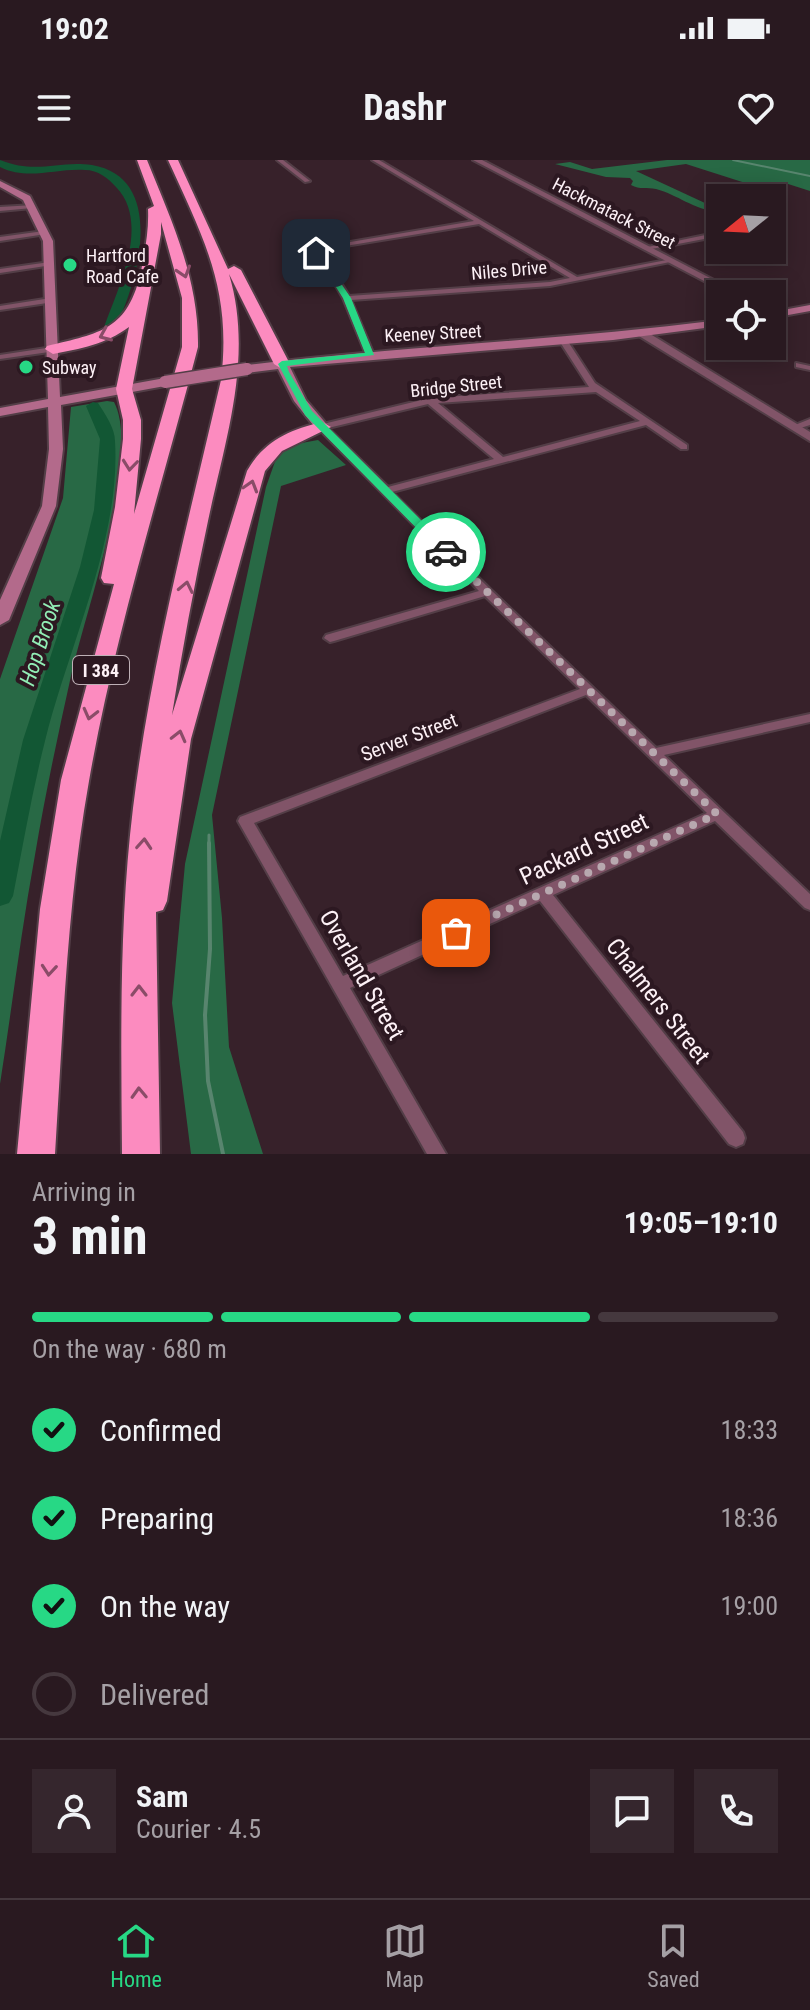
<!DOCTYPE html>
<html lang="en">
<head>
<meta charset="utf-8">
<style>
	:root { --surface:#291920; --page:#35262d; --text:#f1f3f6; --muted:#a5a0a5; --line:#45383e; --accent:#27d885 }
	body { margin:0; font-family:"Roboto Condensed",sans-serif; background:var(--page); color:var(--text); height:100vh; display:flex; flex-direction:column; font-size:30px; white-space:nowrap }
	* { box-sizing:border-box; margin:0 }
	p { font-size:26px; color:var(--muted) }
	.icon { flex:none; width:44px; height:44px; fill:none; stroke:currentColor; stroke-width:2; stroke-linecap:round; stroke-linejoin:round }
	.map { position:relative; height:994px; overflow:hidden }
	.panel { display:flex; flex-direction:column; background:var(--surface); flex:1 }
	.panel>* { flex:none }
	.needle { width:52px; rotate:252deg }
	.tools { position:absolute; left:706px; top:24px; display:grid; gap:16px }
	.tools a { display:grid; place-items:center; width:80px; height:80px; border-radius:0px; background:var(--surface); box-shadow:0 4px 20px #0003,0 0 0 2px var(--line); font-size:40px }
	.pin { position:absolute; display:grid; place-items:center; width:68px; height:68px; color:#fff; margin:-34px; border-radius:16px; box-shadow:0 4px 12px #0006 }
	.courier { position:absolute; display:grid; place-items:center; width:80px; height:80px; margin:-40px; border:6px solid #27d885; border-radius:50%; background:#fff; color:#222; box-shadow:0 2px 10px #0007 }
	.overview em { font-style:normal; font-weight:700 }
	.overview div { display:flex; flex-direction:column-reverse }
	.overview { display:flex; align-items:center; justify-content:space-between; height:136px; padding:0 32px }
	h1 { font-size:52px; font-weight:700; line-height:60px }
	.bar { display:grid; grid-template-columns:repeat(4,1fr); gap:12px 8px; align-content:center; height:96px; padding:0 32px }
	.bar i { height:10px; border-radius:6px; background:var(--line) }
	.bar .active { background:var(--accent) }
	.bar p { grid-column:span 4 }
	.line { display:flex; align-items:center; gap:20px; padding:0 32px; border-top:2px solid var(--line) }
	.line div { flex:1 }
	.round { display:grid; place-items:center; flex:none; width:84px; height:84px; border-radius:0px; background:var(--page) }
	ol { padding:0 32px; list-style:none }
	li { display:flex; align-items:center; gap:24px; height:88px }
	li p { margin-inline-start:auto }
	li .icon { padding:8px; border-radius:50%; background:var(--accent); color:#111; stroke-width:4 }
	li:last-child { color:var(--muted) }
	li i { width:44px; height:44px; border:4px solid var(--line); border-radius:50% }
	.status { display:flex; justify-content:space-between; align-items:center; height:56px; padding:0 40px; background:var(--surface); direction:ltr }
	.status svg { height:22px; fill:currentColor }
	header { display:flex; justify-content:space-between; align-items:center; height:104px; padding:0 32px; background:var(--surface); font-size:36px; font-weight:700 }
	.tabs { display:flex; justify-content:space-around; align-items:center; height:112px; border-top:2px solid var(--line); background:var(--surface); font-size:22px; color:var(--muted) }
	.tabs a { display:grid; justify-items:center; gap:4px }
	.tabs .active { color:var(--accent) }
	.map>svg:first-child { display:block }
	.forest { fill:#286945 }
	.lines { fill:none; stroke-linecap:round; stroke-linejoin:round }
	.stream-far2 { stroke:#58856e; stroke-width:2 }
	.stream-far1 { stroke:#58856e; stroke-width:3 }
	.stream { stroke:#58856e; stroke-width:4 }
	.river { fill:#125734; fill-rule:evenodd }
	.minor-casing { stroke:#533e47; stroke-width:4 }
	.tertiary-casing { stroke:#533e47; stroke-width:4 }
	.secondary-casing { stroke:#533e47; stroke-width:4 }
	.motorway-casing { stroke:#533e47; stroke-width:4 }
	.minor { fill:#815468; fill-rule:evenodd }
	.tertiary { fill:#815468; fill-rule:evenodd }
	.secondary { fill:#b36a8b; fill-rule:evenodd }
	.motorway { fill:#fc8bbf; fill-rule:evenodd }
	.secondary-bridge-casing { stroke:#533e47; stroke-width:15; stroke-linecap:butt }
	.secondary-bridge { stroke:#b36a8b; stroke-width:12 }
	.oneway { stroke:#8a4c68 }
	.route { fill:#27d885 }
	.done { stroke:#b8a8af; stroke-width:8; stroke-dasharray:0 14.4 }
	.poi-dot { fill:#27d885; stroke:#2c1821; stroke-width:3 }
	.labels { text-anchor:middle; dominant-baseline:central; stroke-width:8; stroke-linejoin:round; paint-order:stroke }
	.far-street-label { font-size:18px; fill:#fdf1f6; stroke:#2c1821 }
	.far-poi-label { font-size:18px; fill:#fdf1f6; stroke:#2c1821; text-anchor:start }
	.shield { fill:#2c1821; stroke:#beb0b6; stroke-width:2 }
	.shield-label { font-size:18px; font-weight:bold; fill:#fdf1f6 }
	.street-label { font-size:20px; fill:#fdf1f6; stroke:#2c1821 }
	.water-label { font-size:22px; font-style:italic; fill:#92eeb6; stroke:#2c1821 }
	.near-street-label { font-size:24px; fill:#fdf1f6; stroke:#2c1821 }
</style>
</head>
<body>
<div class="status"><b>19:02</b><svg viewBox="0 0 49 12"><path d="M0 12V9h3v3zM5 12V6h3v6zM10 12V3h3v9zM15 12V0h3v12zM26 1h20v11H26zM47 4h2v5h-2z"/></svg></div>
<header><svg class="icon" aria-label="menu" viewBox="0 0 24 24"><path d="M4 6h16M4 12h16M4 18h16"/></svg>Dashr<svg class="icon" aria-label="heart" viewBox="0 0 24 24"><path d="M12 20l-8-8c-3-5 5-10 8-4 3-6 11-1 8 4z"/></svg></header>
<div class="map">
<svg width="810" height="994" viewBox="0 0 810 994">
	<rect width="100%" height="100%" fill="#37212a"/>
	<g class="forest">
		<path d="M667,0h143v31l-25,-8 -24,5 -75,-24 -50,7 84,39 -3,2c-24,-3 -39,-17 -61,-23 -9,-2 -16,1 -25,-4l2,-4 -3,-3 -24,-1 -51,-13 15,-2 22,7z"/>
		<path d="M107,241l7,1c28,53 -30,214 -43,274 -13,59 -26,119 -36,179 -14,76 -23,153 -35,229v-405l63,-181 8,-91z"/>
		<polygon points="318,280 346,305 281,326 212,655 222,758 229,887 263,994 191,994 172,843 185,704 266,327 278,293 296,284"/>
	</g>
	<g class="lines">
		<polyline class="stream-far2" points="733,0 810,16"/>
		<polyline class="stream-far1" points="209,675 209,685"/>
		<polyline class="stream" points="209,683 210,789 205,855 208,921 223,994"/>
		<g class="river">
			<path d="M0,0c38,15 57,0 92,5 76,13 46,119 22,165l-10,-3c14,-39 47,-104 12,-140 -8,-9 -18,-17 -31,-17 -29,-2 -57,11 -85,-3z"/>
			<path d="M93,242l5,1c7,11 17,25 17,38 6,98 -47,206 -70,300 -13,51 -22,104 -32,155l-4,7 -9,3v-65l23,-101 57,-173 14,-57 6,-71 -14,-33z"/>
		</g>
		<g class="minor-casing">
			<g id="minor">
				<polygon points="277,0 283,0 310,21 305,22"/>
				<path d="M372,0h7l198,117 95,-18 3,2 -125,25 -199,14 23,55 -7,2 -24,-59 -29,-49 1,-1 159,-27zM479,64l91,54 -20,4 -201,14 -28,-46z"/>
				<polygon points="34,45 32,48 0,51 0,47"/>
				<polygon points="44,71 47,73 46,74 0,81 0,77"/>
				<polygon points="720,72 720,76 646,90 643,88"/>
				<polygon points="50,102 53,104 52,105 0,113 0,109"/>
				<polygon points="51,138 55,140 54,142 0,150 0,146"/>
				<path d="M561,180h6l28,43 92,62v4h-6l-35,-24 -254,67 99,98 165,158 154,-34v8l-146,33 146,139v16l-5,-2 -90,-87 -162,74 190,237 2,6 -2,6 -7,3 -7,-3 -189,-243 -190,87 96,166h-19l-189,-333 2,-4 340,-128 -95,-93 -151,45 -4,1 -6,-4 2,-3 153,-44 -160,-162v-4l111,-27 159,-11 -29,-45zM596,232l44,29 -137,36 -65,-54zM428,244l66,55 -106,28 -60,-59zM586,535l121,118 -364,163 -89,-153z"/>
				<polygon points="53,187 57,189 56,191 0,199 0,195"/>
				<polygon points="796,203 810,206 810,210 796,207"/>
				<polygon points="810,259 810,265 794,270 790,267"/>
			</g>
		</g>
		<g class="tertiary-casing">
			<g id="tertiary">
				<polygon points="473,0 482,0 741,134 729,134"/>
				<polygon points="639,172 647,172 810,272 810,281 639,176"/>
			</g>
		</g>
		<g class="secondary-casing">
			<g id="secondary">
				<polygon points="0,21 30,36 53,81 60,237 165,218 171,222 165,226 61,245 63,289 56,346 9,460 0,465 0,440 42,346 49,289 48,247 0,256 0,248 48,239 43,81 23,40 0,27"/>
				<polygon points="810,145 810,151 772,158 772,152"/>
				<path d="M720,160v6l-107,14 -323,27 16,33 23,27 -7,4 -5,-1 -23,-29 -16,-32 -31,4 -6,-4 6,-4c157,-19 316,-25 473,-45z"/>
			</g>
		</g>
		<g class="motorway-casing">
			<g id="motorway">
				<path d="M137,0h10c25,62 52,119 51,187 -37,142 -84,290 -109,434 -22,123 -26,248 -34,373h-38l23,-245 21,-129 53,-196 -10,-1 -3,-5 14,-71 8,-68v-19l-7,-31 13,-62c-23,17 -49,22 -76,27l-8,-5 2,-3c54,-13 81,-16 94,-75 4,-21 8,-40 7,-62l6,-3zM161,62l21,76v49l-48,167 7,-75v-19l-9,-31 29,-155z"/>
				<path d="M168,0h10l50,109 6,-3 7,4 49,94 -8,5 -8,-5 -45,-90c25,83 -4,166 -21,247 -14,65 -26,129 -36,194l75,-244c17,-30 42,-41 75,-49l9,5 -49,24 -17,20 -74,268 -24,162 -4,9 -7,2 4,242h-38c-1,-115 -3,-231 11,-346 18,-145 55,-286 88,-428 11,-90 -17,-141 -53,-220z"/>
			</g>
		</g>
		<use href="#minor" class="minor"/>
		<use href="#tertiary" class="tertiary"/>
		<use href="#secondary" class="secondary"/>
		<use href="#motorway" class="motorway"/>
		<g class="secondary-bridge-casing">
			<polyline id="secondary-bridge" points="165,222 247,209"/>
		</g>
		<use href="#secondary-bridge" class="secondary-bridge"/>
	</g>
	<defs><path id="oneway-chevron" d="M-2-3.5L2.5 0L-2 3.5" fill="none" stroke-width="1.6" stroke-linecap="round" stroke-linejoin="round" transform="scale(2)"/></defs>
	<g class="oneway">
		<use href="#oneway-chevron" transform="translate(184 112) rotate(72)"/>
		<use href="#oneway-chevron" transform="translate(105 175) rotate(157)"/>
		<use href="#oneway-chevron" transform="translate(130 305) rotate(96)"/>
		<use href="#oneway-chevron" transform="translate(251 326) rotate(-73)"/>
		<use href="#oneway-chevron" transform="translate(186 427) rotate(-78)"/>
		<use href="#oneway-chevron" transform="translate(90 554) rotate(104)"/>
		<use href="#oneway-chevron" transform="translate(179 576) rotate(-76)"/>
		<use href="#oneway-chevron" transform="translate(144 684) rotate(-86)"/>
		<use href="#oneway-chevron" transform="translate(49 810) rotate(95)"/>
		<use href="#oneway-chevron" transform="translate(139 831) rotate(-90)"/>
		<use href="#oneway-chevron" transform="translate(139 933) rotate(-92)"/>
	</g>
	<polygon class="route" points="313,91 318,91 351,138 374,195 287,206 289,212 312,251 450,389 450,394 442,394 305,255 278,204 282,201 365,193 343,138"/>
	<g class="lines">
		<polyline class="done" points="446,392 717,654 456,773"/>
	</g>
	<g class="poi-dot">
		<circle cx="70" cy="105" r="8"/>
		<circle cx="26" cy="207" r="8"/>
	</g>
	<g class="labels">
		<g class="far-street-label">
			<text transform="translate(614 53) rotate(27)">Hackmatack Street</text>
			<text transform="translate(509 110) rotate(-5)">Niles Drive</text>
			<text transform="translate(433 173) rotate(-3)">Keeney Street</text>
			<text transform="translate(456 226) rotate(-6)">Bridge Street</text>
		</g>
		<g class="far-poi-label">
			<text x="86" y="95">Hartford<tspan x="86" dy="21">Road Cafe</tspan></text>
			<text x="42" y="207">Subway</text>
		</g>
		<rect class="shield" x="73" y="496" width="56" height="28" rx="6"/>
		<g class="shield-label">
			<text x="101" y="510">I 384</text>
		</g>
		<g class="street-label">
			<text transform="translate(409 577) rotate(-21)">Server Street</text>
		</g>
		<g class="water-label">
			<text transform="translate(40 483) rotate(-72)">Hop Brook</text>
		</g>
		<g class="near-street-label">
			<text transform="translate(584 689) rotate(-25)">Packard Street</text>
			<text transform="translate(362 815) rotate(60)">Overland Street</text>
			<text transform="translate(658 841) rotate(52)">Chalmers Street</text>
		</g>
	</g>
</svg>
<div class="tools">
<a><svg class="needle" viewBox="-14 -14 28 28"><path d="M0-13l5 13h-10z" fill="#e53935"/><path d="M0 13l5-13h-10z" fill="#a5a0a5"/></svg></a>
<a><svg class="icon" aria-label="locate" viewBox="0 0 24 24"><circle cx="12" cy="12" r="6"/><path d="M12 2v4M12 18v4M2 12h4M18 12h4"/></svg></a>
</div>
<div class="pin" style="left:456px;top:773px;background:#ea580c"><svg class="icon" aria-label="bag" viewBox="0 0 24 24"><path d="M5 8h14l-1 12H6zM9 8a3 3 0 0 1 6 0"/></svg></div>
<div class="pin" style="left:316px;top:93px;background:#1f2937"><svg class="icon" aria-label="home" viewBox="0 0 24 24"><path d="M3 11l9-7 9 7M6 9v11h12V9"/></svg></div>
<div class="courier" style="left:446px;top:392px"><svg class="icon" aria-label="car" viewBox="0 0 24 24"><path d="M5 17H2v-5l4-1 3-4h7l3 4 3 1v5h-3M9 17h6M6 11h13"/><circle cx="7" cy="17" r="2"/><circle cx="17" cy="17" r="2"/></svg></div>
</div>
<section class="panel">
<div class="overview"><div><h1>3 min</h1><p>Arriving in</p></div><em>19:05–19:10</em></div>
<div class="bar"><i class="active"></i><i class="active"></i><i class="active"></i><i></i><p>On the way · 680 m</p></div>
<ol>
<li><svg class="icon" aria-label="check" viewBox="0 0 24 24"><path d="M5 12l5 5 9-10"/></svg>Confirmed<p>18:33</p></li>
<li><svg class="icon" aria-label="check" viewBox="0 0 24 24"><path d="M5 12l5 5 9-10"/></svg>Preparing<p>18:36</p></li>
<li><svg class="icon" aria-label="check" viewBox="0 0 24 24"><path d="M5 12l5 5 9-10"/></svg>On the way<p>19:00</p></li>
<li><i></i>Delivered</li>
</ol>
<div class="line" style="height:144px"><a class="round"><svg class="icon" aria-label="person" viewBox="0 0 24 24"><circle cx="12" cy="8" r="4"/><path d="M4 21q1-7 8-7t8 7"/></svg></a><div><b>Sam</b><p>Courier · 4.5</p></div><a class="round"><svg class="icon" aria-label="chat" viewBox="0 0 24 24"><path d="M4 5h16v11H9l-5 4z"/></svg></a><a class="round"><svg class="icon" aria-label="phone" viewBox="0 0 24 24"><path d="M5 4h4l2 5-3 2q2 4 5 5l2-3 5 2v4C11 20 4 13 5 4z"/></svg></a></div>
</section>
<nav class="tabs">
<a class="active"><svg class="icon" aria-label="home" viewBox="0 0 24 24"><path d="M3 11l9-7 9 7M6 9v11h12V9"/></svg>Home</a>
<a><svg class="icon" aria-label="map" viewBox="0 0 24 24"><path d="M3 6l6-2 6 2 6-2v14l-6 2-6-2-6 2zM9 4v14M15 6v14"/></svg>Map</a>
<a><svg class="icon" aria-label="saved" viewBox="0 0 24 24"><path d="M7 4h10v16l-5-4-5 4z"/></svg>Saved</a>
</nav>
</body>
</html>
